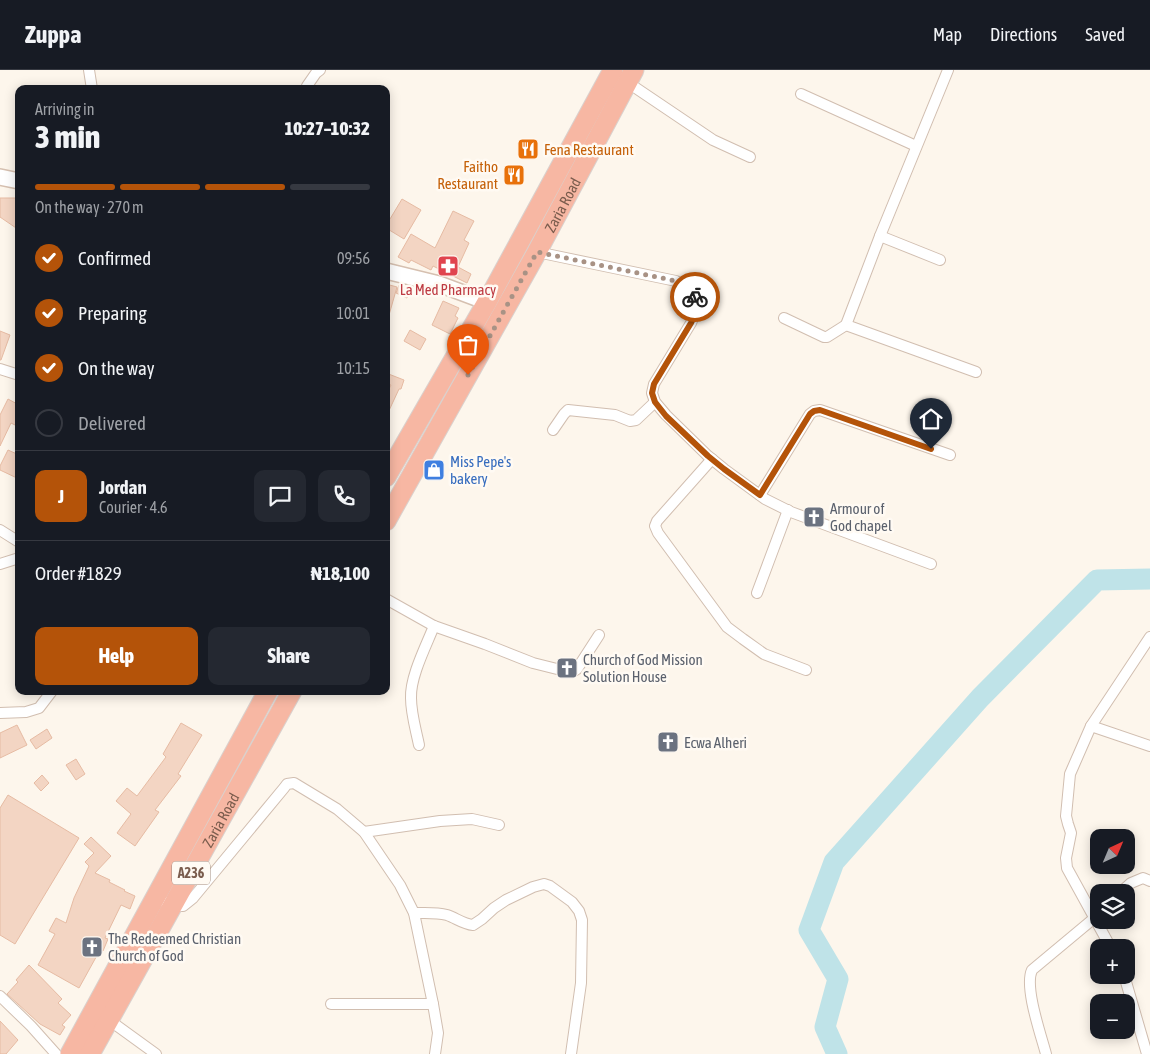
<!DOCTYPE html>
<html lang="en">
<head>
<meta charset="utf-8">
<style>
	:root { --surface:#171b24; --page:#242831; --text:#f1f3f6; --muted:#9ea1a6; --line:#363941; --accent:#b45309 }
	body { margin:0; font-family:"Asap Condensed",sans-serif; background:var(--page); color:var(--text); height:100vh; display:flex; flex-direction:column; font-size:19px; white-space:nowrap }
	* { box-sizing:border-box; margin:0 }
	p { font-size:16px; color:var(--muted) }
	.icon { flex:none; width:28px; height:28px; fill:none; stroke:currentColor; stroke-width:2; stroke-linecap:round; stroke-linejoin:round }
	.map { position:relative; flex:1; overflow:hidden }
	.details { position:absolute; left:15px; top:15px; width:375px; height:610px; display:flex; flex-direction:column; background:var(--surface); border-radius:10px; box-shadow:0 2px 12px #0003 }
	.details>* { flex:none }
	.needle { width:32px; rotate:44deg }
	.tools { position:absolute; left:1090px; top:759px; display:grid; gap:10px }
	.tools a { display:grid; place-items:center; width:45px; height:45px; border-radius:10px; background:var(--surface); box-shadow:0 2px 12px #0003; font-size:25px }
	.pin { position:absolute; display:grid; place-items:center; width:42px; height:42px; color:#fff; margin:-51px -21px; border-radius:50% 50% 50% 0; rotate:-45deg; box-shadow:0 0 5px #0007 }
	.pin .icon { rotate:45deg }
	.courier { position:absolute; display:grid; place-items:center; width:50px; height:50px; margin:-25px; border:4px solid #b45309; border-radius:50%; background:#fff; color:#222; box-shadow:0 1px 6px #0007 }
	.summary em { font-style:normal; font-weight:800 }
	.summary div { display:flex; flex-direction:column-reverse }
	.summary { display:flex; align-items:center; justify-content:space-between; height:85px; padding:0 20px }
	h1 { font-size:32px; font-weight:800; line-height:38px }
	.bar { display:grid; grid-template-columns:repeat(4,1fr); gap:8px 5px; align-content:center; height:60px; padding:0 20px }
	.bar i { height:6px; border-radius:4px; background:var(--line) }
	.bar .selected { background:var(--accent) }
	.bar p { grid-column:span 4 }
	.line { display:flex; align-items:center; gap:12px; padding:0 20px; border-top:1px solid var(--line) }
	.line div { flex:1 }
	.round { display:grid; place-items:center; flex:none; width:52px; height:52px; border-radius:10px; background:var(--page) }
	ol { padding:0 20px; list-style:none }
	li { display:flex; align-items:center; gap:15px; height:55px }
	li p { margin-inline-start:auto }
	li .icon { padding:5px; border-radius:50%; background:var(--accent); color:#fff; stroke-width:4 }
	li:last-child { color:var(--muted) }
	li i { width:28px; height:28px; border:2px solid var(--line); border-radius:50% }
	.button { display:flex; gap:10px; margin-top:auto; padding:10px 20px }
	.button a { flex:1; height:58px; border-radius:10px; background:var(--accent); color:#fff; font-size:20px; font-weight:800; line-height:58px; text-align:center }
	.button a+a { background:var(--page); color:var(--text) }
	header { display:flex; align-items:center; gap:30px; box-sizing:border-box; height:70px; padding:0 25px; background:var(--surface); border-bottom:1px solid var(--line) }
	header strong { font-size:24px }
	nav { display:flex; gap:28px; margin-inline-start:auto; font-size:18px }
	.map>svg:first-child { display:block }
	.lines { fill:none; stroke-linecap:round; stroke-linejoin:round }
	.river { stroke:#bfe3e8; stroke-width:21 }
	.building { fill:#f3d5c3; stroke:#e6bba3 }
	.street-casing { stroke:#d1beb0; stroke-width:12 }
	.secondary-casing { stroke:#d6c0b0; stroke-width:18 }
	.highway-casing { stroke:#dad1cd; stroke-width:21 }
	.street { stroke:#fff; stroke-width:10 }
	.secondary { stroke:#fff; stroke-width:15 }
	.highway { stroke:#f7b7a3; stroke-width:19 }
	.done { stroke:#a89285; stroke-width:5; stroke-dasharray:0 9 }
	.route { stroke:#b45309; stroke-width:6 }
	.labels { text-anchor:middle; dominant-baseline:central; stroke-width:5; stroke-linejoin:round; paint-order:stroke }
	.shield { fill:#fffaf3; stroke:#a28b7f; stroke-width:1 }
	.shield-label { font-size:14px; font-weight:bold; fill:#7a5c4d }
	.food-label { font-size:15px; fill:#c56008; stroke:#fffaf3; text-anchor:start }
	.street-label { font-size:15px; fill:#7a5c4d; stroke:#fffaf3 }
	.health-label { font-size:15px; fill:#be3a42; stroke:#fffaf3 }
	.shop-label { font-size:15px; fill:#366cbe; stroke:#fffaf3; text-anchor:start }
	.worship-label { font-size:15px; fill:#5b616d; stroke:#fffaf3; text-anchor:start }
</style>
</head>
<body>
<header>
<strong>Zuppa</strong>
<nav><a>Map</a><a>Directions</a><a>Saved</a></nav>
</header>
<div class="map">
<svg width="1150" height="984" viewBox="0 0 1150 984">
	<rect width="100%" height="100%" fill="#fdf6ec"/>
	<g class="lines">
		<polyline class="river" points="837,984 825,957 838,909 809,860 834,792 980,628 1097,510 1150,509"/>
	</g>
	<g class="building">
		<polygon points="0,128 19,128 19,160 0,147"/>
		<polygon points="402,129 421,140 404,169 386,158 386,148 390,149"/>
		<polygon points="453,141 474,151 464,170 469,173 458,197 471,204 467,213 433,196 431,200 411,190 409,193 398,187 411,164 435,178"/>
		<polygon points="386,214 397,217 389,245 386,245"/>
		<polygon points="399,215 411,219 407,228 396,223"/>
		<polygon points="443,231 459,238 455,246 458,248 450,264 432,255"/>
		<polygon points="410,260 426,269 420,280 404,271"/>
		<polygon points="0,261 10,265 1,290 0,290"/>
		<polygon points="386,303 404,310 401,319 399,319 386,347 386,325 391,315 386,313"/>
		<polygon points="8,329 19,335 19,357 11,353 0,376 0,345"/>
		<polygon points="8,380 19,385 19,409 0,400 0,396"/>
		<polygon points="181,653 202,665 178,704 181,706 155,740 159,742 135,776 117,763 131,744 116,731 127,718 137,726 166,687 163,684"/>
		<polygon points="17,655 27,675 0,688 0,663"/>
		<polygon points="47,659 52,668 36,679 30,670"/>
		<polygon points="76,689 85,704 76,710 66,695"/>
		<polygon points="42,705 49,713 41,721 34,713"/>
		<polygon points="8,725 79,768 15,874 0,865 0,738"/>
		<polygon points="91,767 111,786 95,803 110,810 109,812 125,820 124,821 135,826 130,839 121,835 105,868 108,869 103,881 100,880 79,918 38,895 55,864 49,861 56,848 66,853 74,828 89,796 85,792 94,783 84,774"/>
		<polygon points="29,895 62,929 58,933 71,945 62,955 65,957 60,965 40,954 7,924 18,912 16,910"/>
		<polygon points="0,951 18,970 6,984 0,984"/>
	</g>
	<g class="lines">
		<g class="street-casing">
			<g id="street">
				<polyline points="89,0 92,19"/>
				<polyline points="948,0 880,166 846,255 976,302"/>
				<polyline points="627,12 713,70 750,87"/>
				<polyline points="307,19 307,16 316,3 320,0"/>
				<polyline points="801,24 916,76"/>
				<polyline points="880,166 940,190"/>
				<polyline points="537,182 676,211 685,216 695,225 697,239 691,253 654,314 652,323 655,332 666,345 708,386 724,399 765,429 791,442 931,494"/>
				<polyline points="784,248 824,267 827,267 846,255"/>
				<polyline points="0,299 19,305"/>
				<polyline points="553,360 564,344 568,340 615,345 630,351 636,350 655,332"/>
				<polyline points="712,389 657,451 655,456 658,463 727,557 743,569 764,584 806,600"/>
				<polyline points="760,425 810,344 814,341 820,340 950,385"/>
				<polyline points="0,460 19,472"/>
				<polyline points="0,494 19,488"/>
				<polyline points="757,523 788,440"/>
				<polyline points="386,529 434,556 485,574 533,593 569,602 574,601 577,599 599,565"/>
				<polyline points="0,643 26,642 39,638 52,621"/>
				<polyline points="1091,656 1150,676"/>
				<path d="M419,675c-3,-15 -8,-31 -8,-47 -1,-21 15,-52 23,-72"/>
				<polyline points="364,762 440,751 472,749 499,755"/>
				<polyline points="1121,822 1131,813 1143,808 1150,811"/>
				<polyline points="155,827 173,836 183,836 193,828 284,718 287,714 294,713 337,739 364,762 400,815 414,843 433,934 438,963 435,984"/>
				<path d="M414,843c11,0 22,-1 33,2 9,3 16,9 26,10l9,-6 12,-11 12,-8 27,-13 11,-3 6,2 22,16 7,9 3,9 -1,63 -10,71"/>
				<polyline points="1111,878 1067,798 1066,788 1071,763 1068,754 1066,746 1070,704 1091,656 1150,567"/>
				<polyline points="1124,905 1147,984"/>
				<polyline points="0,926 31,956 56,984"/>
				<polyline points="331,934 433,934"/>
				<polyline points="109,950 156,984"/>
				<path d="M1046,984c-5,-19 -22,-67 -14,-84l66,-55"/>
			</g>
		</g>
		<g class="secondary-casing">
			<g id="secondary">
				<polyline points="0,107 19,111"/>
				<polyline points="386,201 439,214 487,232"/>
			</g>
		</g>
		<g class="highway-casing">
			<g id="highway">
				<polyline points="386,407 487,232 613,0"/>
				<path id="s1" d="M386,451l151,-269 97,-182"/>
				<polyline points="70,984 268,621"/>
				<path id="s2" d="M90,984l202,-363"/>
			</g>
		</g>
		<use href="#street" class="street"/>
		<use href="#secondary" class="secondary"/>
		<use href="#highway" class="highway"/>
	</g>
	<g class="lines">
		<polyline class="done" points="468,305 537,182 676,211 685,216 695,227"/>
		<polyline class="route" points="695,227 697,240 691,253 654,314 652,323 655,332 666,346 708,386 724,399 760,425 810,344 814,341 820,340 931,379"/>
	</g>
	<defs>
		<g id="restaurant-square" transform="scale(1.125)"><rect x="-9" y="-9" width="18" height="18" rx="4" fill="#e8710a" stroke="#fffaf3"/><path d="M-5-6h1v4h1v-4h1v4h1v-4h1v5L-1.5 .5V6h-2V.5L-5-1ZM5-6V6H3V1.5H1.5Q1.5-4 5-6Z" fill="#fff"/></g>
		<g id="pharmacy-square" transform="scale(1.125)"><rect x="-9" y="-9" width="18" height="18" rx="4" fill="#e0444e" stroke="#fffaf3"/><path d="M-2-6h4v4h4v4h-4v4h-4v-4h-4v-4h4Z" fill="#fff"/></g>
		<g id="shop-square" transform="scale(1.125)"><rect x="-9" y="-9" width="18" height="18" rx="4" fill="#3f7fe0" stroke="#fffaf3"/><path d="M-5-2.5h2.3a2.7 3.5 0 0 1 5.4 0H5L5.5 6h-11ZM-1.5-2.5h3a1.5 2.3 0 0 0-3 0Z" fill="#fff"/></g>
		<g id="church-square" transform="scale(1.125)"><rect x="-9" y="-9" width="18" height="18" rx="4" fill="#6b7280" stroke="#fffaf3"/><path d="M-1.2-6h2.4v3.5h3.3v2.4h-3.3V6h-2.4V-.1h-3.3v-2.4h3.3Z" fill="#fff"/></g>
	</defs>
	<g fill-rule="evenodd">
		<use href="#restaurant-square" x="528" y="79"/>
		<use href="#restaurant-square" x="514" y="105"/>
		<use href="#pharmacy-square" x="448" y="196"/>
		<use href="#shop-square" x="434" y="400"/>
		<use href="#church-square" x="814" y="447"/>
		<use href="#church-square" x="567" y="598"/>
		<use href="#church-square" x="668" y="672"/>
		<use href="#church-square" x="92" y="877"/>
	</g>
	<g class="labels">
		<rect class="shield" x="172" y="791.5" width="38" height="23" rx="4"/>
		<g class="shield-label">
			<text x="191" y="803">A236</text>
		</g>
		<g class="food-label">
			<text x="544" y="79">Fena Restaurant</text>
			<text x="498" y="96" text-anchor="end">Faitho<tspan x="498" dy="17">Restaurant</tspan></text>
		</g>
		<g class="street-label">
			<text stroke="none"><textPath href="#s1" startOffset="362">Zaria Road</textPath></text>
			<text stroke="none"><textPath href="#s2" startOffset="268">Zaria Road</textPath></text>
		</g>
		<g class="health-label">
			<text x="448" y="219">La Med Pharmacy</text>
		</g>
		<g class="shop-label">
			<text x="450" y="391">Miss Pepe's<tspan x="450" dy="17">bakery</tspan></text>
		</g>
		<g class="worship-label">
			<text x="830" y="438">Armour of<tspan x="830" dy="17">God chapel</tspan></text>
			<text x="583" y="589">Church of God Mission<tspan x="583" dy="17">Solution House</tspan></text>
			<text x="684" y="672">Ecwa Alheri</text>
			<text x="108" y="868">The Redeemed Christian<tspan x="108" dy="17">Church of God</tspan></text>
		</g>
	</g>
</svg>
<div class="tools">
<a><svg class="needle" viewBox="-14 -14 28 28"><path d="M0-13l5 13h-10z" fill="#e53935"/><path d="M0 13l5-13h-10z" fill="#9ea1a6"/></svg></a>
<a><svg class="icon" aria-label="layers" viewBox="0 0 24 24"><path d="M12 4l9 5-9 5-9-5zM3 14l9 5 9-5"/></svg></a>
<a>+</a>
<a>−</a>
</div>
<div class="pin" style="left:468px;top:305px;background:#ea580c"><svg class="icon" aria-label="bag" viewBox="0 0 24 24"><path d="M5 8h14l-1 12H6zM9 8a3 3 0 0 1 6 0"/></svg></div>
<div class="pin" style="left:931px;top:379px;background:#1f2937"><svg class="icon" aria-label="home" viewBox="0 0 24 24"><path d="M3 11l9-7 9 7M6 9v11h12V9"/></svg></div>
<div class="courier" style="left:695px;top:227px"><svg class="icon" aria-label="bike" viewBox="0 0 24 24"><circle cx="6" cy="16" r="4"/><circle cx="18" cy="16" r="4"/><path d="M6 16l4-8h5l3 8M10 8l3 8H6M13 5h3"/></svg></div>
<section class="details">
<div class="summary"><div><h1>3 min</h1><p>Arriving in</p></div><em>10:27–10:32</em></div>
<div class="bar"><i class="selected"></i><i class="selected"></i><i class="selected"></i><i></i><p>On the way · 270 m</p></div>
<ol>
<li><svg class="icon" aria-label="check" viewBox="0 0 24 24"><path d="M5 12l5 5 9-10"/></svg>Confirmed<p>09:56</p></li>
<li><svg class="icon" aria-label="check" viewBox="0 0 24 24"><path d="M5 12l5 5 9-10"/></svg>Preparing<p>10:01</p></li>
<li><svg class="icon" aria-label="check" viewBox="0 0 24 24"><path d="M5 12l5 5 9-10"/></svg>On the way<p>10:15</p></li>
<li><i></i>Delivered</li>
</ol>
<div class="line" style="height:90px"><b class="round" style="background:var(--accent);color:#fff">J</b><div><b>Jordan</b><p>Courier · 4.6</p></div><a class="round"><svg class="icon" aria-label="chat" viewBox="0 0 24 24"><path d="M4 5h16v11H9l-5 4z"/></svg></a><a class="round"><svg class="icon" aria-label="phone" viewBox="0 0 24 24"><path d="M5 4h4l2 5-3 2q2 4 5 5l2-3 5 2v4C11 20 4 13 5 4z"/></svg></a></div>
<div class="line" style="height:65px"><div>Order #1829</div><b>₦18,100</b></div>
<div class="button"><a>Help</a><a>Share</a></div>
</section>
</div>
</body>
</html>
